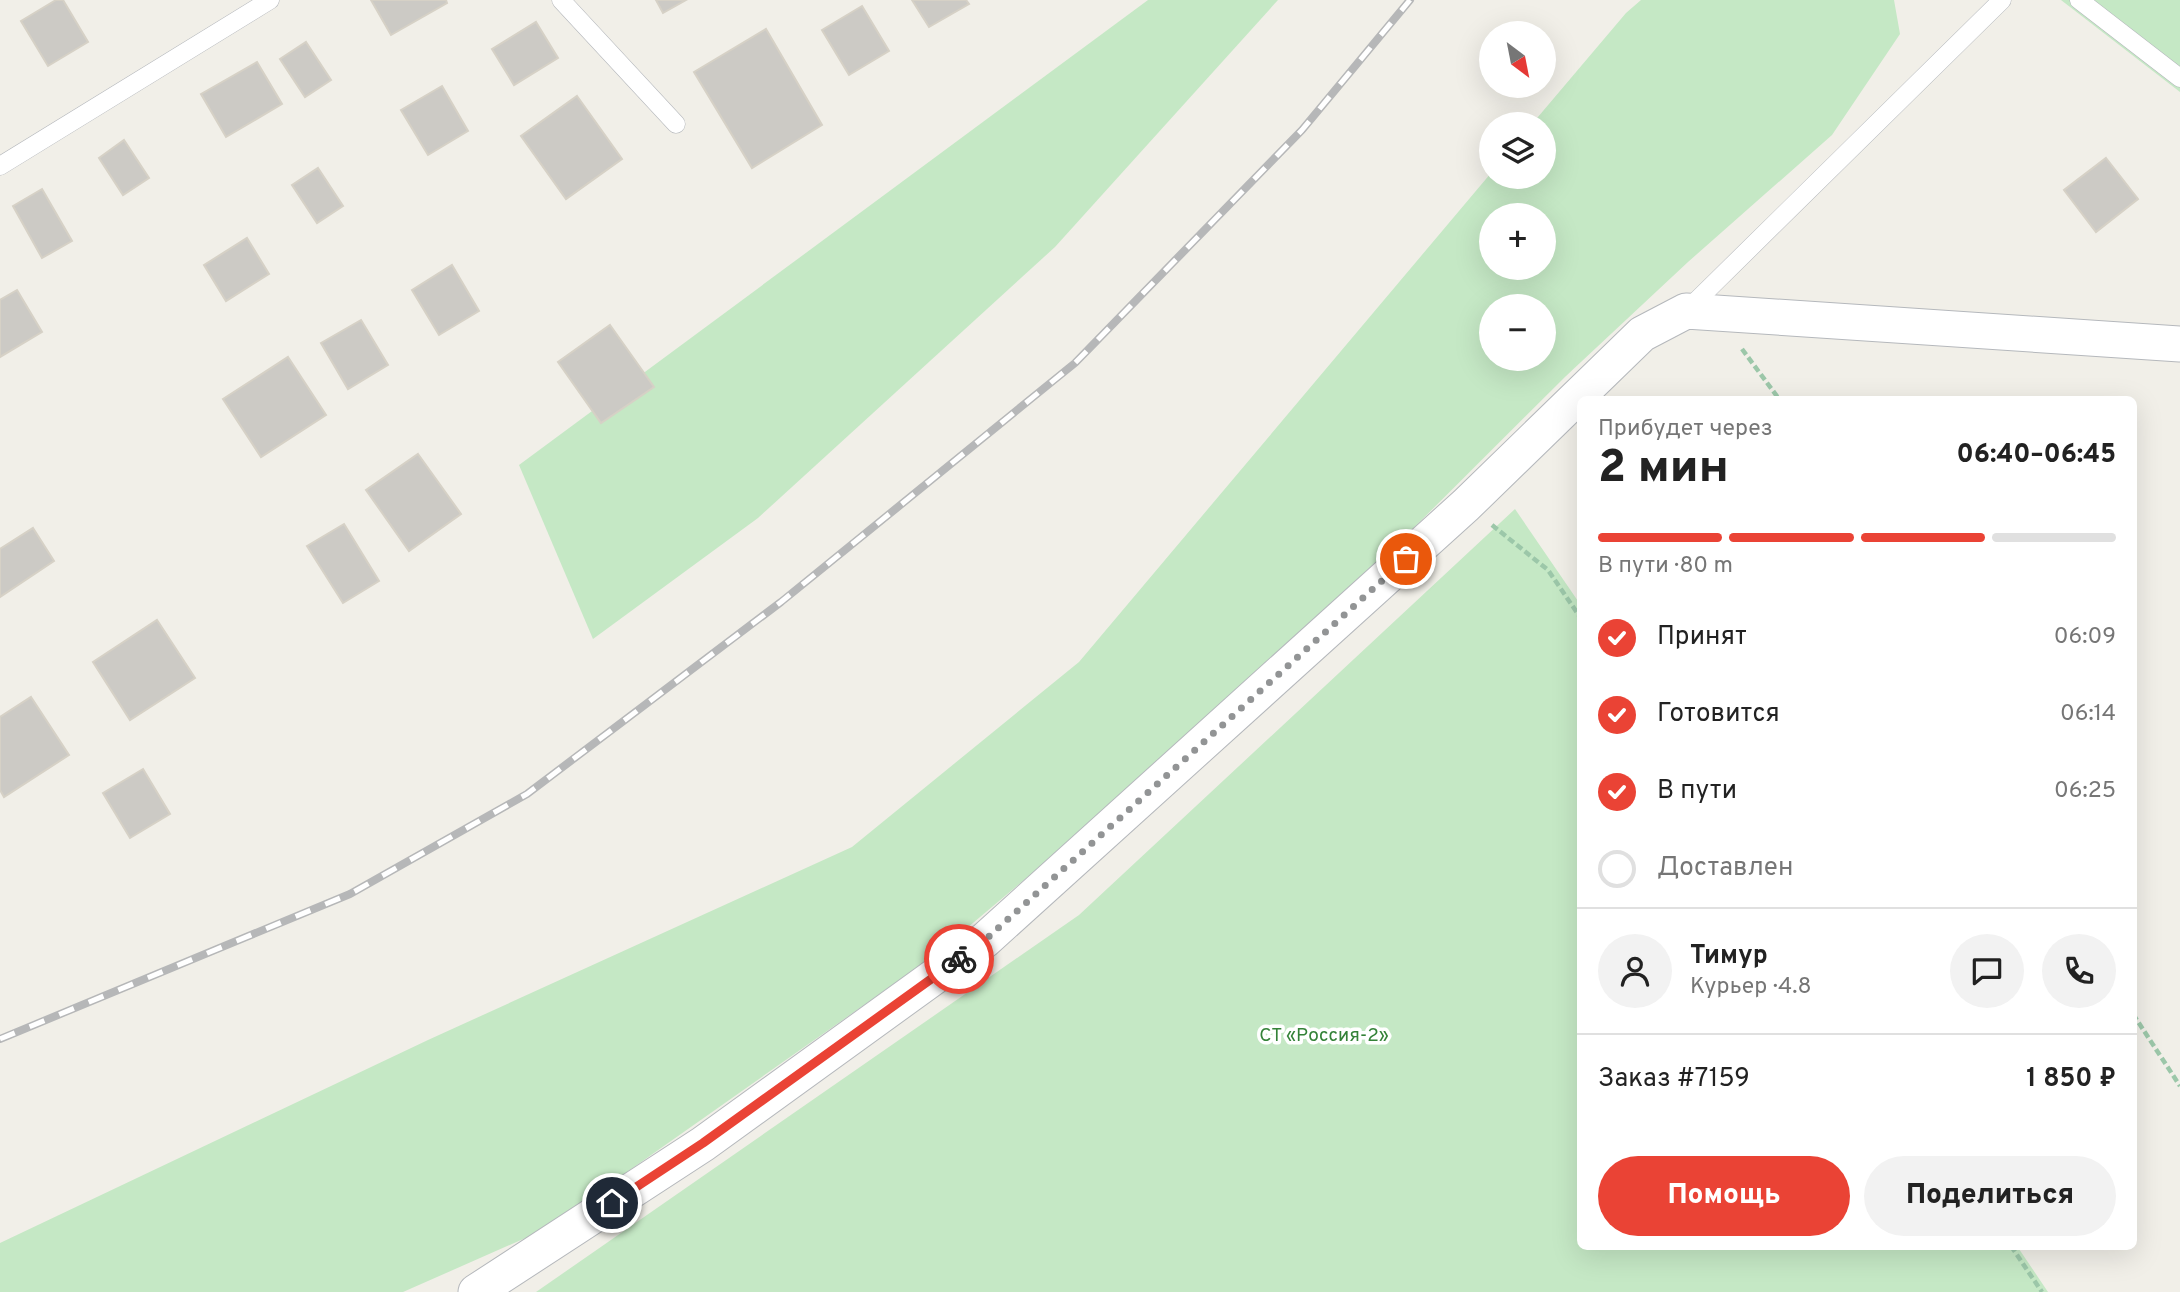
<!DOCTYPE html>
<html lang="ru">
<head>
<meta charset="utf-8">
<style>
	:root { --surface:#fff; --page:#f2f2f2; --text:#222; --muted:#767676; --line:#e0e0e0; --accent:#ea4335 }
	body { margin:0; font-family:Overpass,sans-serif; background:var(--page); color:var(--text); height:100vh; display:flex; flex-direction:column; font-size:26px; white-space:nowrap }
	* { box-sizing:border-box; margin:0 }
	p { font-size:23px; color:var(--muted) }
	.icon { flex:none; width:38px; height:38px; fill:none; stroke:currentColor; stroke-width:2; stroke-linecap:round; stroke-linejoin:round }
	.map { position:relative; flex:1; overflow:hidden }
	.details { position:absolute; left:1577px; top:396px; width:560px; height:854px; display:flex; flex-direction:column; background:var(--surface); border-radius:10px; box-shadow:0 7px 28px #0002 }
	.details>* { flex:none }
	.needle { width:46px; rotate:148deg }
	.tools { position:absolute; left:1479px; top:21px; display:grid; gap:14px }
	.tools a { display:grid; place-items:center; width:77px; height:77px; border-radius:50%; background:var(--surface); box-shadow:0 7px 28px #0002; font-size:35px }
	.pin { position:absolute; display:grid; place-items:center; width:60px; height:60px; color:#fff; margin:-30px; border:4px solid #fff; border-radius:50%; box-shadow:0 2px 7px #0007 }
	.courier { position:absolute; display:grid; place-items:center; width:70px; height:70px; margin:-35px; border:5px solid #ea4335; border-radius:50%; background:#fff; color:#222; box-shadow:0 2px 9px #0007 }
	.headline em { font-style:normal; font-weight:800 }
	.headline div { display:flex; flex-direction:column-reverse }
	.headline { display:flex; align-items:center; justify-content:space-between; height:119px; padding:0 21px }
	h1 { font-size:46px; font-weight:800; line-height:52px }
	.bar { display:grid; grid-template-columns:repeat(4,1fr); gap:10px 7px; align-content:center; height:84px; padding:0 21px }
	.bar i { height:9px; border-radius:5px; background:var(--line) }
	.bar .on { background:var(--accent) }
	.bar p { grid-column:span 4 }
	.line { display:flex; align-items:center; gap:18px; padding:0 21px; border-top:2px solid var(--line) }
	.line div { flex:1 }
	.round { display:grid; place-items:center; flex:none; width:74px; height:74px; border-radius:37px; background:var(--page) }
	ol { padding:0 21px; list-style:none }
	li { display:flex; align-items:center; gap:21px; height:77px }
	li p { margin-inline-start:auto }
	li .icon { padding:7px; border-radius:50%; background:var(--accent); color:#fff; stroke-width:4 }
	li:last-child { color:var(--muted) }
	li i { width:38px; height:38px; border:4px solid var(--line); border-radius:50% }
	.button { display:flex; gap:14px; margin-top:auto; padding:14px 21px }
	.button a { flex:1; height:80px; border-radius:42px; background:var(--accent); color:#fff; font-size:28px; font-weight:800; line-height:80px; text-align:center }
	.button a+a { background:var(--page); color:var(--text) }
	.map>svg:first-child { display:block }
	.green { fill:#c5e8c5; fill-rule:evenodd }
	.building { fill:#cccac5; stroke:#d6d1c6; stroke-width:2 }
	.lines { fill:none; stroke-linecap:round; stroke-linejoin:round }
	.service-casing { stroke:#b5b8bc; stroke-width:19 }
	.minor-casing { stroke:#b5b8bc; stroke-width:37 }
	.path { stroke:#9cc7a9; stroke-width:4.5; stroke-dasharray:7 3.5; stroke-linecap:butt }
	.service { stroke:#fff; stroke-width:18 }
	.minor { stroke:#fff; stroke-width:35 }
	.rail-casing { stroke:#b6b7b8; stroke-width:8 }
	.rail { stroke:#fff; stroke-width:5; stroke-dasharray:16; stroke-linecap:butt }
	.done { stroke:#929495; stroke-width:7; stroke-dasharray:0 12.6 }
	.route { stroke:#ea4335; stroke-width:9 }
	.labels { text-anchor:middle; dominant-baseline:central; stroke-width:7; stroke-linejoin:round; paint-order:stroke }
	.park-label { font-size:19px; fill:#348238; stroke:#fff }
</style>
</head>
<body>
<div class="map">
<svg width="2180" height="1292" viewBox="0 0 2180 1292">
	<rect width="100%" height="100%" fill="#f1efe8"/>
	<g class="green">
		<polygon points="1148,0 1278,0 1055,247 758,518 593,639 519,465"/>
		<path d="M1641,0h253l6,34 -68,101 -144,127 -122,114 -305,304 -326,275 -389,274 -143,63h-403v-49l428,-203 424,-193 227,-185 412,-489v4h53v-53h-12l94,-111zM1491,215h53v53h-53zM1491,306h53v53h-53z"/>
		<polygon points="2061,0 2180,0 2180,92"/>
		<polygon points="1515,509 1580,604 1580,1246 2017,1246 2048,1292 536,1292 1079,915"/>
	</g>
	<g class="building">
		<polygon points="56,0 63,0 88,42 48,66 21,21"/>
		<polygon points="371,0 446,0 447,3 391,35"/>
		<polygon points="656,0 686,0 663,13"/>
		<polygon points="912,0 966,0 969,4 929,27"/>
		<polygon points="862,6 889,51 849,75 822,30"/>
		<polygon points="536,22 558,58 514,85 492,49"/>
		<polygon points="766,29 822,125 752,168 694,72"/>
		<polygon points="306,42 331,80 305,97 280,59"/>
		<polygon points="257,62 282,104 226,137 201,94"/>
		<polygon points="442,86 468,131 428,155 401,110"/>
		<polygon points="577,96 622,159 566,199 521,136"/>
		<polygon points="124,140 149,178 123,195 99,158"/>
		<polygon points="2106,158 2138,199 2096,232 2064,190"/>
		<polygon points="318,168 343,206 317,223 292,185"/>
		<polygon points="42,189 72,241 42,258 13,206"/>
		<polygon points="247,238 269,274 226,301 204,265"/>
		<polygon points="452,265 479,311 439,335 412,290"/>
		<polygon points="17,290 42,332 0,357 0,300"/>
		<polygon points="361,320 388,365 348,389 321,343"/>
		<polygon points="610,325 654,387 601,423 558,362"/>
		<polygon points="288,357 326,415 261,457 223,399"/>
		<polygon points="418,454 461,514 409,551 366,490"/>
		<polygon points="344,524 379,581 343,603 307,546"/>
		<polygon points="33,528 54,561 0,597 0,549"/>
		<polygon points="157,620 195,678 130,720 93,662"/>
		<polygon points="31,697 69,755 4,797 0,790 0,717"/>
		<polygon points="143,769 170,814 130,838 103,793"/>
	</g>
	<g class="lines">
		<g class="service-casing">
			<g id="service">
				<polyline points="561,0 676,124"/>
				<polyline points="2079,0 2180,78"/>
				<polyline points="0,166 270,0"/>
				<polyline points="1686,311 2002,0"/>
			</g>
		</g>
		<g class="minor-casing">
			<polyline id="minor" points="476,1292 703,1144 985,940 1466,505 1642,334 1686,311 2180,344"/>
		</g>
		<g class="path">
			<polyline points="1742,349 1779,399"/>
			<polyline points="1492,525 1548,570 1580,617"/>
			<polyline points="2133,1014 2180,1086"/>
			<polyline points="2011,1246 2042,1292"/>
		</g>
		<use href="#service" class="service"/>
		<use href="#minor" class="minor"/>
		<g class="rail-casing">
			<polyline id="rail" points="0,1039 350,894 527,794 781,602 1075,363 1302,130 1410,0"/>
		</g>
		<use href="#rail" class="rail"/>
	</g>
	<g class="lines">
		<polyline class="done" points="959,959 985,940 1406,559"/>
		<polyline class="route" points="612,1203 703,1143 959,959"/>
	</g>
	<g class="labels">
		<g class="park-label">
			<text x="1324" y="1036">СТ «Россия-2»</text>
		</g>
	</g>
</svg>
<div class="tools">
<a><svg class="needle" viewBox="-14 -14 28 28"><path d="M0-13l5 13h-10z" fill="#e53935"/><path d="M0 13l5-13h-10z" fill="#767676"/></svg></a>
<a><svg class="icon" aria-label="layers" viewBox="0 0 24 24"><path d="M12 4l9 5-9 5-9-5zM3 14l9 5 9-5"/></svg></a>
<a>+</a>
<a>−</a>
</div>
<div class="pin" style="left:1406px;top:559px;background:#ea580c"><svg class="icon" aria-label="bag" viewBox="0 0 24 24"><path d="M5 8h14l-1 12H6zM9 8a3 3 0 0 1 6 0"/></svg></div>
<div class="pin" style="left:612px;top:1203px;background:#1f2937"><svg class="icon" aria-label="home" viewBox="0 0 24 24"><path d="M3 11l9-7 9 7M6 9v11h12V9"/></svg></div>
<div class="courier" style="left:959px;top:959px"><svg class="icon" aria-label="bike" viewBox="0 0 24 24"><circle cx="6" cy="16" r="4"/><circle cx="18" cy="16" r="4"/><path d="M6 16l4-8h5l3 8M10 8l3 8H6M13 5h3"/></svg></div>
<section class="details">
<div class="headline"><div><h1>2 мин</h1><p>Прибудет через</p></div><em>06:40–06:45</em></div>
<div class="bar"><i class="on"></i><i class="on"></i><i class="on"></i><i></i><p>В пути · 80 m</p></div>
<ol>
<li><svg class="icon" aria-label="check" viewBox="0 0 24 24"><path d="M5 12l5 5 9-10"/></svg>Принят<p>06:09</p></li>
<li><svg class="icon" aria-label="check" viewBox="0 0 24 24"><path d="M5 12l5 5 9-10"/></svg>Готовится<p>06:14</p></li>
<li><svg class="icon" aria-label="check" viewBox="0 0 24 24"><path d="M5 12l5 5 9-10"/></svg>В пути<p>06:25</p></li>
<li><i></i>Доставлен</li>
</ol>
<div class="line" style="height:126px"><a class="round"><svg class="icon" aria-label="person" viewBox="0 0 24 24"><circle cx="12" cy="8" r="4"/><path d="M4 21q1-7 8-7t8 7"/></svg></a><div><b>Тимур</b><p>Курьер · 4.8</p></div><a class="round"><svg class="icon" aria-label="chat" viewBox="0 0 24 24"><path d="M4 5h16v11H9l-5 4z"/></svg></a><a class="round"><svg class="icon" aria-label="phone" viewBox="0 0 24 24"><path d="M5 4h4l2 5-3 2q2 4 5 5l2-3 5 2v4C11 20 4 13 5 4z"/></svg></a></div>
<div class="line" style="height:91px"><div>Заказ #7159</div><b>1 850 ₽</b></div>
<div class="button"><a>Помощь</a><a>Поделиться</a></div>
</section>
</div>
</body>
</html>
